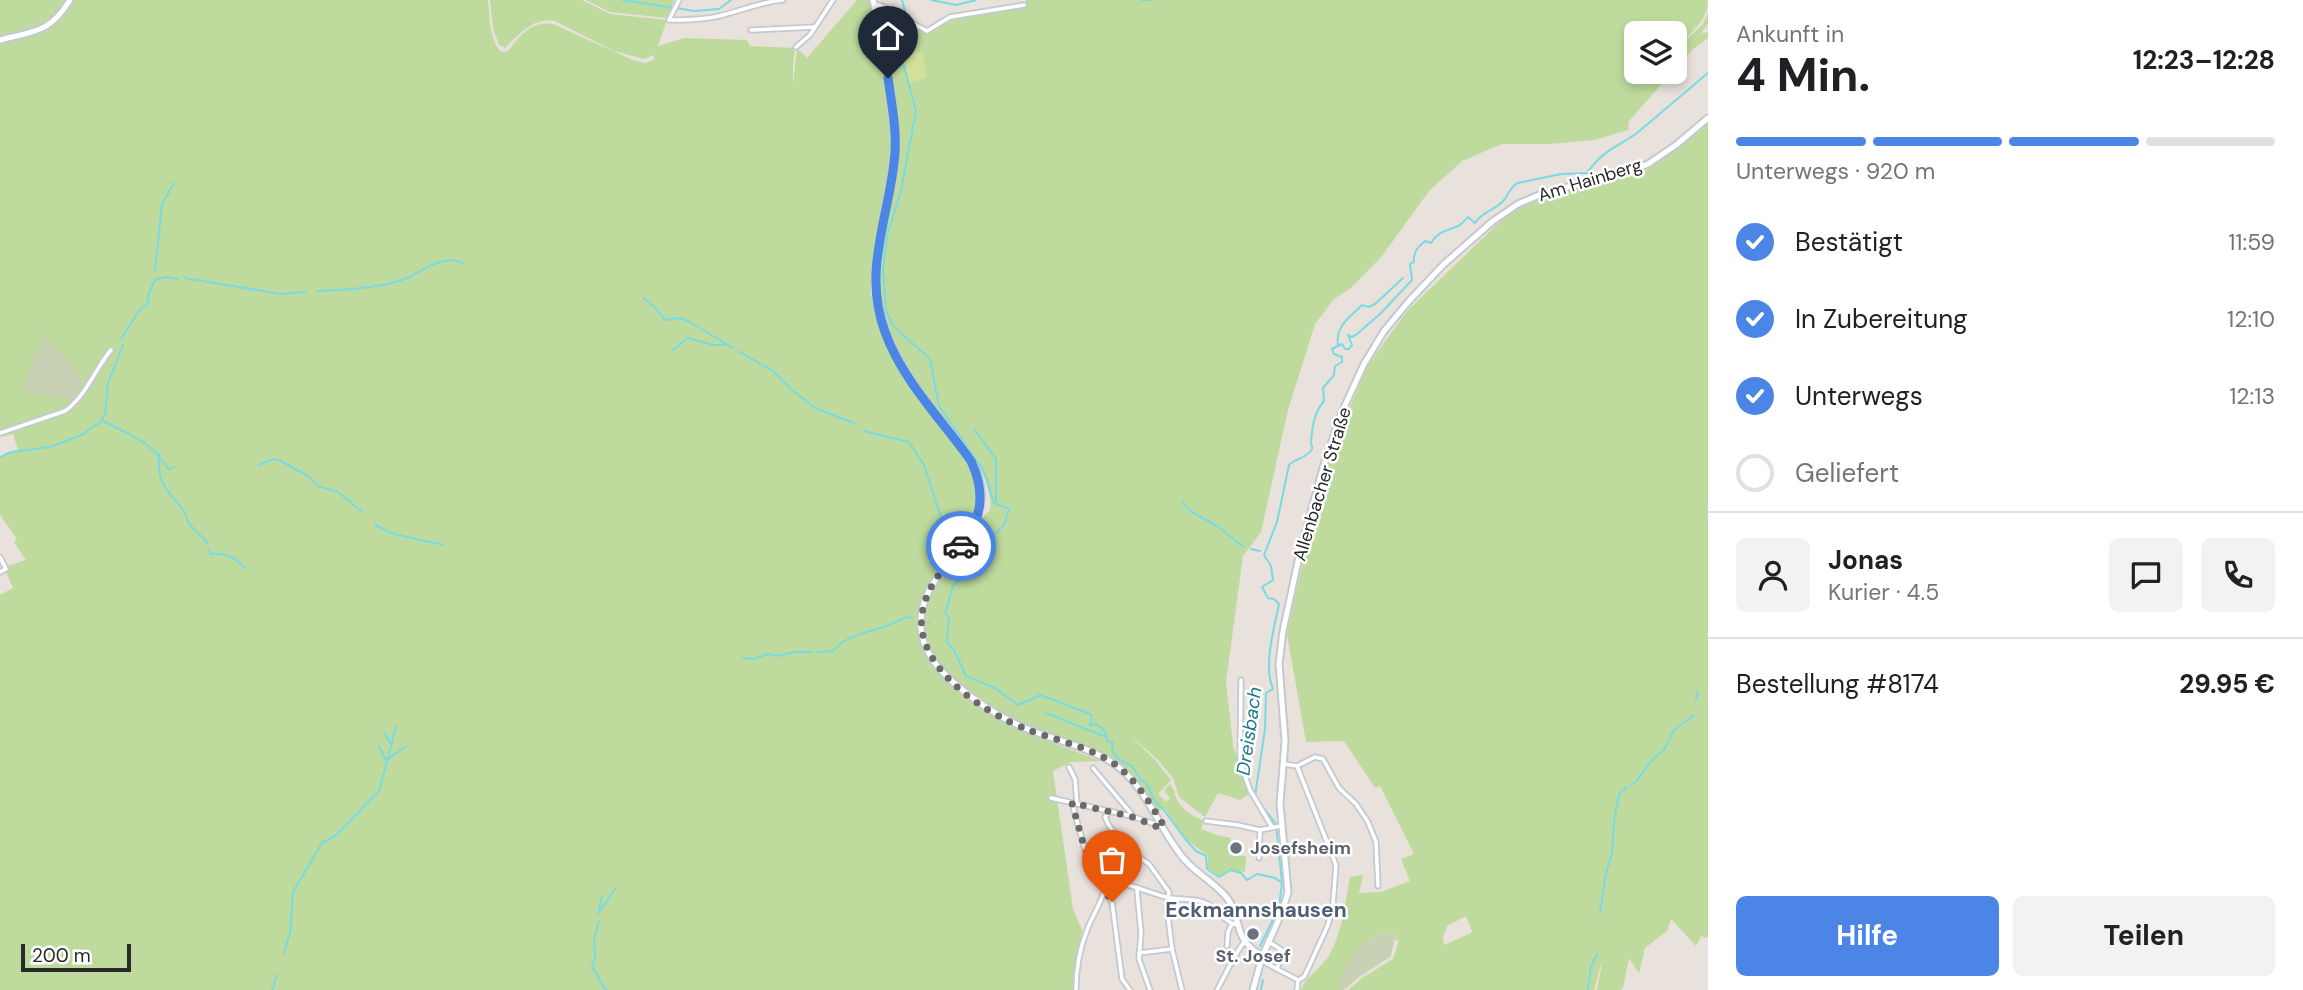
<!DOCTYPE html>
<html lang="de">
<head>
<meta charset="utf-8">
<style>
	:root { --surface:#fff; --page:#f2f2f2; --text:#202124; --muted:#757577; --line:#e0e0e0; --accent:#4b86e7 }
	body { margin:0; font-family:"DM Sans",sans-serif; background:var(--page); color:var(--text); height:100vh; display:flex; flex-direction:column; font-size:26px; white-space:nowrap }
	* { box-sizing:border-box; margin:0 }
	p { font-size:23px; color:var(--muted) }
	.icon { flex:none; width:38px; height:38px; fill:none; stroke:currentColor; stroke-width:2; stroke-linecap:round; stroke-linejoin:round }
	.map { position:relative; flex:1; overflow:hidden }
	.sheet { display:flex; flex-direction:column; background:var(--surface); width:595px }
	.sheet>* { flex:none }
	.fabs { position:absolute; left:1624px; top:21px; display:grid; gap:14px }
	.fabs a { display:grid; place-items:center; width:63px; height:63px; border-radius:10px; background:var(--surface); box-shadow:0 4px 10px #0003; font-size:35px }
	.scale { position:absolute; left:21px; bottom:18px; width:110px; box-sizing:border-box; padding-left:7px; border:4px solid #282828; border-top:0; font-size:19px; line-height:24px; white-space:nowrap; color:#282828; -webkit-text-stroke:5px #fff; paint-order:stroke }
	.pin { position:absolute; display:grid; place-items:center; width:60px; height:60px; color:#fff; margin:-72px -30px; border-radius:50% 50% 50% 0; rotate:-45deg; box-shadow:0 0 7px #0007 }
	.pin .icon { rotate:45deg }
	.courier { position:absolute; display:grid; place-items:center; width:70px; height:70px; margin:-35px; border:5px solid #4b86e7; border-radius:50%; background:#fff; color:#222; box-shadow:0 2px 9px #0007 }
	.overview em { font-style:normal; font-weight:700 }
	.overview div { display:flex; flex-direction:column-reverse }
	.overview { display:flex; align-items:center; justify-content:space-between; height:119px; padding:0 28px }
	h1 { font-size:46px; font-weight:700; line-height:52px }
	.bar { display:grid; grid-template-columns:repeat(4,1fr); gap:10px 7px; align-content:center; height:84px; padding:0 28px }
	.bar i { height:9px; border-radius:5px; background:var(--line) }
	.bar .on { background:var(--accent) }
	.bar p { grid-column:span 4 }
	.line { display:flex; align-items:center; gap:18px; padding:0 28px; border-top:2px solid var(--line) }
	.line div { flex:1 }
	.round { display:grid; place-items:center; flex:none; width:74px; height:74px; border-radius:10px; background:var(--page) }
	ol { padding:0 28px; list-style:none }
	li { display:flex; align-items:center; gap:21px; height:77px }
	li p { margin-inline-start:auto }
	li .icon { padding:7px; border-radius:50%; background:var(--accent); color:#fff; stroke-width:4 }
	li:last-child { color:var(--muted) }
	li i { width:38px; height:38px; border:4px solid var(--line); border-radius:50% }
	.cta { display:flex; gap:14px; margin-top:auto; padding:14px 28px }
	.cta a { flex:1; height:80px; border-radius:10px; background:var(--accent); color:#fff; font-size:28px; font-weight:700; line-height:80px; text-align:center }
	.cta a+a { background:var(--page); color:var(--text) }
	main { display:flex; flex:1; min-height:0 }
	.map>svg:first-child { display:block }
	.green { fill:#bedb9d; fill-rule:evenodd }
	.cemetery { fill:#c8d1b4 }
	.pitch { fill:#d1e19a }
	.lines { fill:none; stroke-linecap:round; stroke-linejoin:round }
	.stream { stroke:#78dae2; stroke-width:2 }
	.street-casing { stroke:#c3c9d1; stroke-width:7 }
	.secondary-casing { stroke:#c3c9d1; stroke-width:9 }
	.street { stroke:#fff; stroke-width:3.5 }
	.secondary { stroke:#fff; stroke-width:5 }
	.done { stroke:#6c6967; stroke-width:7; stroke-dasharray:0 12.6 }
	.route { stroke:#4b86e7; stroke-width:9 }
	.worship-dot { fill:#6b7280; stroke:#fff; stroke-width:2.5 }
	.labels { text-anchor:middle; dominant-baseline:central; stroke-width:5; stroke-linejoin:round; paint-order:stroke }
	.street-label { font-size:18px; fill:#282828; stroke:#fff }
	.worship-label { font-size:18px; font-weight:bold; fill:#5b616d; stroke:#fff; text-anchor:start }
	.water-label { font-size:19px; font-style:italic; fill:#1a7a8b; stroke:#fff }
	.quarter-label { font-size:21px; font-weight:bold; fill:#4e5c74; stroke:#fff }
</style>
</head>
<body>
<main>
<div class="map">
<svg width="1708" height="990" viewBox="0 0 1708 990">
	<rect width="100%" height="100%" fill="#e9e1dc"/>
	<g class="green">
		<path d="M0,0h488c2,18 1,38 13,52l7,-1c13,-16 23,-30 45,-27l82,37 11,2 9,-4 -2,-4 -9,4 -30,-8 -59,-30c-22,-4 -35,12 -50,27l-6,-3 -6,-17 -3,-28h92l28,14 57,6 -9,26 26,-8 63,2 3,6 45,2 -2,17v19l4,-36 10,10 50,-58h13l14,72 9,78 -21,115 -1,28 9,37 12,25 78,111c26,55 -18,75 -41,117 -9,15 -12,34 -8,51 14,73 120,104 180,127l-30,1 -18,9 20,138 9,21 -8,60h-1074v-395l13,-7 -9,-21 22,-7 -12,-18 3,-3 -17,-24v-58l18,-7 -5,-16 -13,3z"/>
		<polygon points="586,0 674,0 667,18 610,12"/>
		<path d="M1026,0h682c0,17 -12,28 -23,39l1,1 17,-16 5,-11v11l-7,9 7,-1v6l-15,11 -18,20v-36h-39v39h36l-43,49 -1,9 -34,10 -45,4h-47l-40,17 -33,30 -47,65 -31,32 -17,11 -19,25 -27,86 -27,122 -18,24 -17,126 7,63 16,49 -9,6 -22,-7 -13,24 -26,-20 -6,-19 -15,-18 -30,-27 28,28 15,19 -13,14 8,8 4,-4 -6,-8 6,-6 5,8 -2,3 2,-1c3,14 16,21 29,27l-3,8 16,6 14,3 -2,17 17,1 -1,16 -14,-2 -10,7 -13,-9v-12l-22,-17 -22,-31 -7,4c-13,-22 -26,-42 -49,-55 -24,-14 -54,-20 -80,-30 -14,-6 -28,-15 -42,-24 -58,-36 -85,-76 -37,-137 7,-10 16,-19 23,-30 6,-10 8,-18 18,-25 1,-10 -1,-22 -5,-32 -6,-12 -17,-24 -25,-34 -25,-35 -57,-72 -72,-112 -25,-64 9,-125 10,-190 1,-43 -13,-89 -21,-132l4,-4 41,25 12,-2 12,-9 78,-14z"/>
		<path d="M1708,121v817l-7,-2 -5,10 -25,-27 -4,12 -22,17 -6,25 -10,-15 -6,30 -3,2h-23l6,-33 -9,33h-246l14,-12 31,-19 6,-19 -4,1 1,-9c-40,7 -40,17 -57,51l5,7h-43c3,-12 23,-24 30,-38 12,-23 14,-51 19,-75l13,-2 -4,18 22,-1 29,-11 -9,-22 13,-5 -34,-68 -5,2 -31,-47 -38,1 -19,-108 24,-109 25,-85 32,-75 39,-54 100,-96 31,-17 36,-11 50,-11 25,-10zM1466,916l6,15 -1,2 -27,12 -1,-8 4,-11z"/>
	</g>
	<g class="cemetery">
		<polygon points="44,334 84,380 71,400 22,390"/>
		<path d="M1396,932l-5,24 -32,21 -15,13 -6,-7c18,-34 18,-44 58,-51z"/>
	</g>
	<polygon class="pitch" points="922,51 927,78 908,83 902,57 904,54"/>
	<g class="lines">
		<g class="stream">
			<polyline points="622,0 695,11 719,9 731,0"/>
			<polyline points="902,0 907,19"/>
			<polyline points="931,0 956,5 976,0"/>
			<polyline points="1141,0 1153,0"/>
			<polyline points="906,23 901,55 916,111 901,191 887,236 883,270 886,311 894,327 930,359 939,406 984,471 994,503 1009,509 1004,525 986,544 974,567 953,586 945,614 949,617 947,642 954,650 966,676 997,689 1018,705 1041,695 1092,715 1090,725 1096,724 1105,731 1107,741 1113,743 1112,751 1120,760 1132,766 1141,780 1147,784 1155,802 1163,809 1186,840 1196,851 1206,856 1207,869 1219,877 1231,870 1241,873 1247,880 1257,874 1275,878 1282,883"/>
			<polyline points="155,270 162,204 174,183"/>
			<polyline points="184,278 281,294 305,292"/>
			<path d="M317,291c30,-2 62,-2 90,-13 17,-8 37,-24 56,-15"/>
			<polyline points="643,298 655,307 665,320 680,318 690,322 733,348"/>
			<polyline points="121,339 138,312 149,302 147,298 155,280 165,277 178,279"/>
			<path d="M1338,345c-3,-19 12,-28 24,-40l7,2 6,-3 28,-26"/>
			<polyline points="673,350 688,338 713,345 725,345"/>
			<polyline points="738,351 773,371 792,390 815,408 854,423"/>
			<path d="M103,421c29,15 47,19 66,49l5,-3"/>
			<polyline points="974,429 996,459 996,504"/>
			<polyline points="864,431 909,442 924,465 946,533 951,537 954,536"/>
			<path d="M159,454c-2,30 6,34 23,54 4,5 4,10 7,15 5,8 14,13 19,21"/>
			<polyline points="0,457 11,452 50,447 84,434 93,426 97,425 105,415 108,383 123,345"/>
			<polyline points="258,465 273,459 279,460 308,476 318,486 338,492 361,511"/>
			<path d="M1182,500c5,13 24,19 35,26 10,6 17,15 27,21"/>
			<polyline points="375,525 394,534 444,545"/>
			<path d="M209,549l2,5c16,-1 23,3 34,14"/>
			<polyline points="1251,549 1260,551"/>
			<polyline points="928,623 929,623"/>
			<path d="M817,652l16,-1c17,-21 51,-19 73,-34l6,1"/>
			<polyline points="743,658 754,659 768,654 777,656 794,652 812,652"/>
			<polyline points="1696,700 1698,691"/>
			<polyline points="1046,713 1106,737"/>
			<polyline points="384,732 390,743"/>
			<polyline points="379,747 386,760"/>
			<polyline points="388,759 406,746"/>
			<polyline points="1631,785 1636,782 1650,762 1664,750 1674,730 1694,715"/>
			<path d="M1255,796l10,-67 1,-36 7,-4c-10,-24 1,-60 6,-85l-5,-5 -6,-1 -6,-11 11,-7 -2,-14 -7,-11 13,-33 12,-57c6,-6 20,-8 23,-16 1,-2 -1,-4 -1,-6 1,-15 3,-31 13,-42l-1,-13 11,-13 1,-9 7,-4v-5l-8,-3 -2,-5 10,-5 3,5h4l3,-4 -4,-10 4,2 5,-3 24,-21 31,-33 -2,-16 4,-2c-1,-10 4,-15 11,-21l6,2c7,-12 16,-12 27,-17 4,-2 7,-6 10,-9l7,6c7,-11 20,-13 28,-22 7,-7 6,-14 15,-18l43,-9 26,-1c16,-23 29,-25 50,-40l71,-60"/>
			<polyline points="599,912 602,896"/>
			<polyline points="1600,912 1606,873 1612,853 1614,822 1619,794 1627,787"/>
			<polyline points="599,913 615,889"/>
			<path d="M599,921l-5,20 1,16 -3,10c7,8 7,16 15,23"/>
			<polyline points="1260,946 1279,907 1282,883 1276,824 1260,803"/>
			<polyline points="284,953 290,932 293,892 322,843 335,836 379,791 396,727"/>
			<polyline points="272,990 277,975"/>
			<polyline points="1261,990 1263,980"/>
			<polyline points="1588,990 1591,966 1597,955"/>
		</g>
		<g class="street-casing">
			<g id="street">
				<path d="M679,0l-10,20c17,0 33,0 50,-4 22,-5 41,-14 64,-16"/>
				<polyline points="874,4 882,6 927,31 950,17 1024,5"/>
				<polyline points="751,30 815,27"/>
				<polyline points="796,47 810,35 833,0"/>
				<path d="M0,433l65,-22c21,-15 30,-42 46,-61"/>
				<polyline points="0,557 6,569 0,572"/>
				<polyline points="1241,680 1240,762 1250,790 1272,827"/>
				<polyline points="1284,764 1297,766 1336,865 1333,904 1328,925 1307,971 1304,977 1298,980"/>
				<polyline points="1297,766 1315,757 1323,759 1339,788 1356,804 1368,822 1376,842 1378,886"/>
				<polyline points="1069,767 1075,779 1077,804"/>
				<polyline points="1093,768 1134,817 1161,826"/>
				<polyline points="1051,798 1131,816"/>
				<polyline points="1072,803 1085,850 1106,884"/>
				<polyline points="1110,811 1105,817 1108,824 1124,847 1149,864 1169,892 1167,908 1172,949 1182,990"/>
				<polyline points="1206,821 1238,825 1260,830 1281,826"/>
				<polyline points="1259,858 1260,830"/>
				<path d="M1106,884c19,-4 45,10 64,14 12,2 26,0 38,6 11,6 17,20 31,21"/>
				<polyline points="1137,890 1141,933 1139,959 1150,990"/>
				<polyline points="1106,892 1112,902 1122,979 1130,990"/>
				<polyline points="1269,942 1283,951 1277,969"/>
				<polyline points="1227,946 1228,932 1232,924"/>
				<polyline points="1139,953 1172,949"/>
				<polyline points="1260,960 1298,980 1297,990"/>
				<path d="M1076,990c0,-19 4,-42 11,-60 6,-16 16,-29 19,-46"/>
				<path d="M1217,990c9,-16 17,-36 28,-49"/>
			</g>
		</g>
		<g class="secondary-casing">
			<g id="secondary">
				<path d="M873,0l15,78 8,70 -21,121c-1,63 33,109 69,156 12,15 26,30 33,48 25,66 -68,97 -55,162 4,20 17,35 32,48 21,18 44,34 71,45 28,12 62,18 88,35 35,24 45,66 72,97 12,14 32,24 43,39 9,12 8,26 15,39 4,8 12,13 19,19"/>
				<path d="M0,40c34,-9 50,-7 70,-40"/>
				<polyline points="1253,990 1262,957 1282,912 1288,892 1280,804 1285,741 1279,664 1283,631 1299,557 1323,468 1342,412 1364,364 1384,331 1409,301 1444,264 1493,221 1518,204 1546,192 1612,177 1648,164 1676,145 1708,118"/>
			</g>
		</g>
		<use href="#street" class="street"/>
		<use href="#secondary" class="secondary"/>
	</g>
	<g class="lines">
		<path class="done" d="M961,546c-15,20 -33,38 -38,63 -13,55 59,103 103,120 27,10 59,17 84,32 25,16 39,41 54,65l-6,1 -25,-10 -61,-14 13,47 21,34 -1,6 7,12"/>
		<path class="route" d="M888,78c4,28 10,57 6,85 -7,60 -31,109 -9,169 17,48 57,88 86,129 15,32 11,58 -10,85"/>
	</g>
	<g class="worship-dot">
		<circle cx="1236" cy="848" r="7"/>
		<circle cx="1253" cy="934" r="7"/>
	</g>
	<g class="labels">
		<g class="street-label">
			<text transform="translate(1590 180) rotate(-17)">Am Hainberg</text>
			<text transform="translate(1322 484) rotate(-73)">Allenbacher Straße</text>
		</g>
		<g class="worship-label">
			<text x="1250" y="848">Josefsheim</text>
			<text x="1253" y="956" text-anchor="middle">St. Josef</text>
		</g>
		<g class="water-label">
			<text transform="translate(1249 731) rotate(-82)">Dreisbach</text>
		</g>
		<g class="quarter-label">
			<text x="1256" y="910">Eckmannshausen</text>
		</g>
	</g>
</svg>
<div class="fabs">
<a><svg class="icon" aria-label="layers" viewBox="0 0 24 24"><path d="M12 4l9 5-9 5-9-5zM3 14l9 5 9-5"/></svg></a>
</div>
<div class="scale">200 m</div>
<div class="pin" style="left:1112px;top:902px;background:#ea580c"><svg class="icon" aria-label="bag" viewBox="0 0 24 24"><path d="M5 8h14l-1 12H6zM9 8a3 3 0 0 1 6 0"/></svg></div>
<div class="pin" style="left:888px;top:78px;background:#1f2937"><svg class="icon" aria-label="home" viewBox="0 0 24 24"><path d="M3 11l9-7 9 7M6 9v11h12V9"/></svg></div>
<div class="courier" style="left:961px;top:546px"><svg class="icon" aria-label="car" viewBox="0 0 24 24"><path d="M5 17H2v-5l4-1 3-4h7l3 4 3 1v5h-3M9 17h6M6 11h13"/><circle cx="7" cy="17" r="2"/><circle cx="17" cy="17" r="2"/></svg></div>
</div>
<section class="sheet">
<div class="overview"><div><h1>4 Min.</h1><p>Ankunft in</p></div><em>12:23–12:28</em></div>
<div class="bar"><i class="on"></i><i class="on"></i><i class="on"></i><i></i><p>Unterwegs · 920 m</p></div>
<ol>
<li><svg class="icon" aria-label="check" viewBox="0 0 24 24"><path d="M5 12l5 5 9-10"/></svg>Bestätigt<p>11:59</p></li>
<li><svg class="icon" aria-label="check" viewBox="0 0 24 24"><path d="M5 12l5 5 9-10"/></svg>In Zubereitung<p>12:10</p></li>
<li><svg class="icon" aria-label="check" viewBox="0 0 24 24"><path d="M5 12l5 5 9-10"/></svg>Unterwegs<p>12:13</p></li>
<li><i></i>Geliefert</li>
</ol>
<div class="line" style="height:126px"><a class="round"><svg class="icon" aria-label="person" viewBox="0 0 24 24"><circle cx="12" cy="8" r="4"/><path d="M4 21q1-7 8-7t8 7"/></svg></a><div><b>Jonas</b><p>Kurier · 4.5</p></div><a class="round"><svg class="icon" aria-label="chat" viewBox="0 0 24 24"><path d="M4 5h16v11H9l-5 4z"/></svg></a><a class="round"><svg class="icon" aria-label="phone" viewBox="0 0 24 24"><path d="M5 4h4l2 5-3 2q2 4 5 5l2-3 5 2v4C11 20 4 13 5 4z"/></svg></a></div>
<div class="line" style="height:91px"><div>Bestellung #8174</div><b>29.95 €</b></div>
<div class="cta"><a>Hilfe</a><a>Teilen</a></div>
</section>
</main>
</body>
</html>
